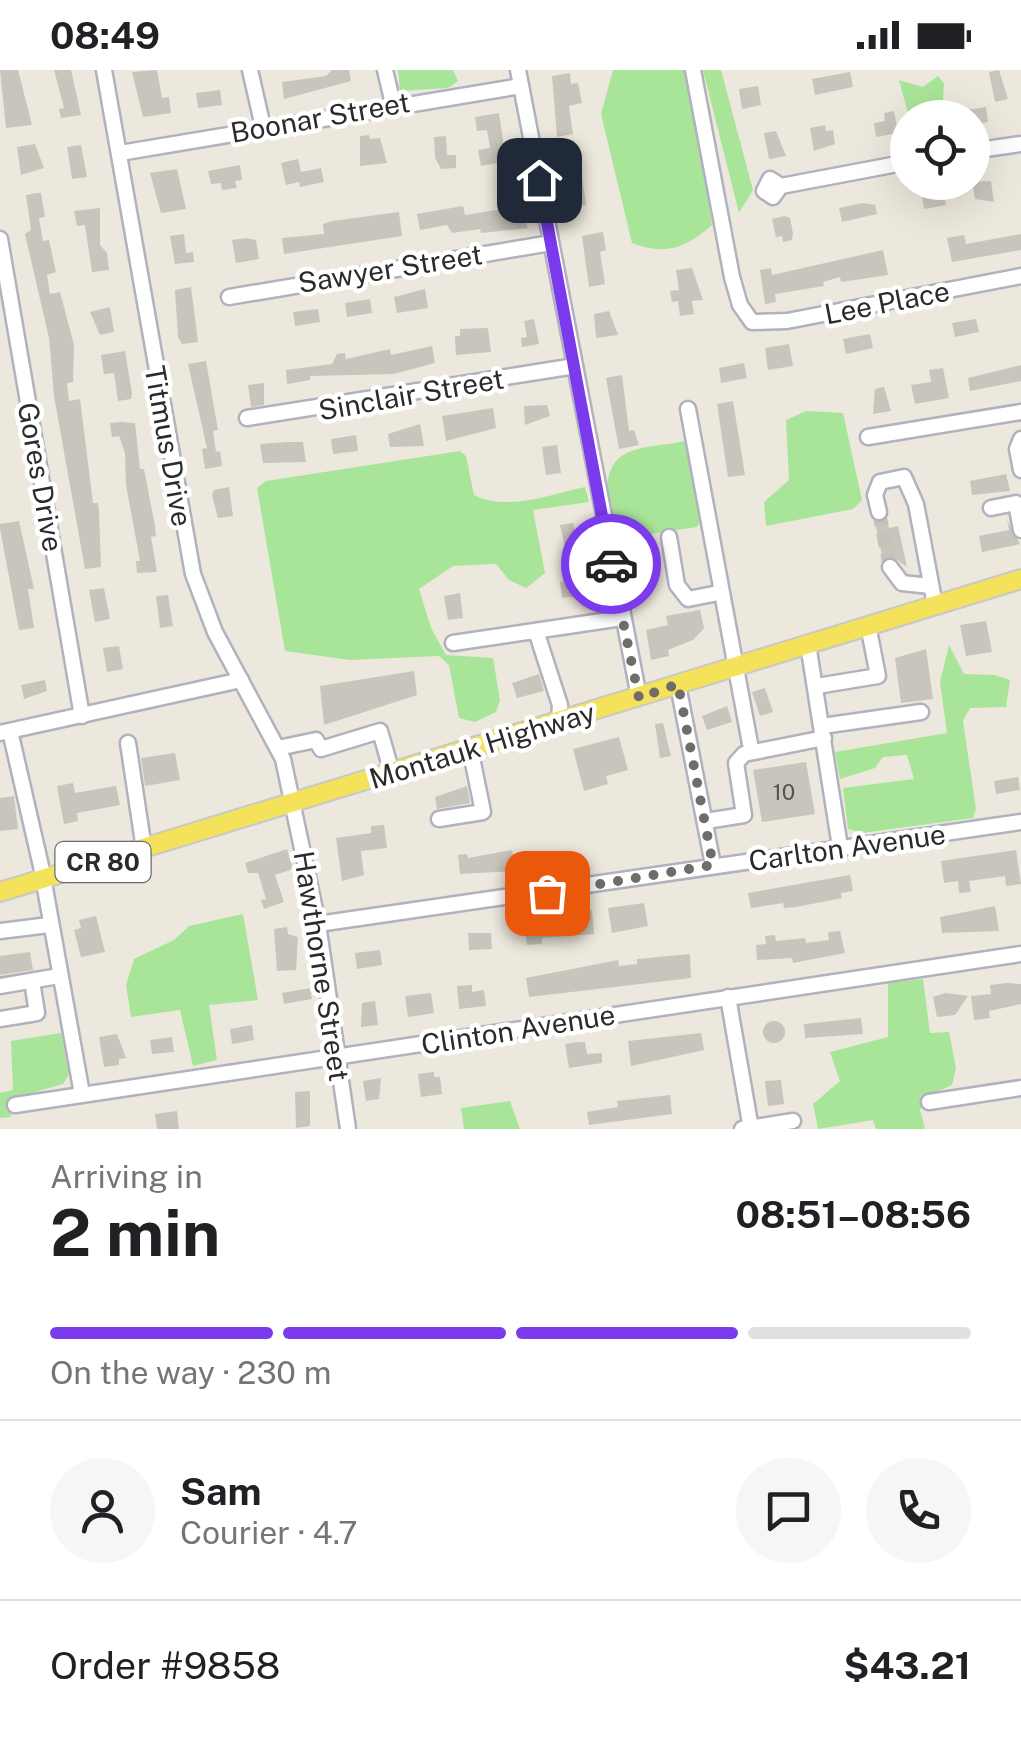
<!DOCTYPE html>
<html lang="en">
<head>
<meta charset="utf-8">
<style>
	:root { --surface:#fff; --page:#f6f6f6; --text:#202124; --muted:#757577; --line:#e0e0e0; --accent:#7c3aed }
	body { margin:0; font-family:"Public Sans",sans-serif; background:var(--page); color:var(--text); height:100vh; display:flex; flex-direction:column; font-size:38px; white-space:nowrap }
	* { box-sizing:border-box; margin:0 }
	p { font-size:32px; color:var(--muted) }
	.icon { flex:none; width:55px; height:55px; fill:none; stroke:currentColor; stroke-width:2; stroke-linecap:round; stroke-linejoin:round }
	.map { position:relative; height:1059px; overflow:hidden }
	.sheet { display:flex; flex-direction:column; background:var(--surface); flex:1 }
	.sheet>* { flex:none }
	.controls { position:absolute; left:890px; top:30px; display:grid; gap:20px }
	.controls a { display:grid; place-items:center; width:100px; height:100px; border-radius:50%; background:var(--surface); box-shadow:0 10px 40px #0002; font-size:50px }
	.pin { position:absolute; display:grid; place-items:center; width:85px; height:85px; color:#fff; margin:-42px; border-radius:20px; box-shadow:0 5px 15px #0006 }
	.courier { position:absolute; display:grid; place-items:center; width:100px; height:100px; margin:-50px; border:8px solid #7c3aed; border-radius:50%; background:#fff; color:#222; box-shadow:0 2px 12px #0007 }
	.overview em { font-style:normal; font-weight:700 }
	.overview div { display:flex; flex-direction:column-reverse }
	.overview { display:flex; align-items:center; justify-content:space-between; height:170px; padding:0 50px }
	h1 { font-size:65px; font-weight:700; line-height:75px }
	.bar { display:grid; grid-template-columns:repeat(4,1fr); gap:15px 10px; align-content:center; height:120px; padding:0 50px }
	.bar i { height:12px; border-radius:8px; background:var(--line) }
	.bar .on { background:var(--accent) }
	.bar p { grid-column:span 4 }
	.line { display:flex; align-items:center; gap:25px; padding:0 50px; border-top:2px solid var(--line) }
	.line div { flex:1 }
	.round { display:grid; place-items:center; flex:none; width:105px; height:105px; border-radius:52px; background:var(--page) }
	.status { display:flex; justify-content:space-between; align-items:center; height:70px; padding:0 50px; background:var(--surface); direction:ltr }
	.status svg { height:28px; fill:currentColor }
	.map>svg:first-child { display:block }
	.green { fill:#a9e598 }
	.building { fill:#c8c5bc }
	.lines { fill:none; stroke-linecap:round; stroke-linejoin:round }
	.minor-tunnel { stroke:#c6c2b9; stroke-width:14; stroke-dasharray:14 7; stroke-linecap:butt }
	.minor-casing { stroke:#b1b1bf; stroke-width:19 }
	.major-casing { stroke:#c8c8c8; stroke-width:22 }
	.minor { stroke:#fff; stroke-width:14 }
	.major { stroke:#f4e25b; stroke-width:18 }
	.done { stroke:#6f6d69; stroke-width:10; stroke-dasharray:0 18 }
	.route { stroke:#7c3aed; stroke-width:12 }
	.labels { text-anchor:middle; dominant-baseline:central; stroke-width:9; stroke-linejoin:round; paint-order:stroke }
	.number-label { font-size:22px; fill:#52524f }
	.shield { fill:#fff; stroke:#6b6b6b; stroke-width:2.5 }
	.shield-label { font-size:25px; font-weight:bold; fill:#2b2b2b }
	.street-label { font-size:28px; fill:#2b2b2b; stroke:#fff }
</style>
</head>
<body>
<div class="status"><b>08:49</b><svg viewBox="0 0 49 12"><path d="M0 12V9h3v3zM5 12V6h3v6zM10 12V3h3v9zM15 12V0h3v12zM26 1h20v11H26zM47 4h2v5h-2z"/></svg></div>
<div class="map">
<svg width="1021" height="1059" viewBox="0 0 1021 1059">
	<rect width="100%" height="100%" fill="#ede8dd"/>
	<g class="green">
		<polygon points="398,0 453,0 458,11 448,18 400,21"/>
		<path d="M613,0h76l23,155c-26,23 -47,31 -80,18l-31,-129z"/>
		<polygon points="703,0 721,0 753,120 739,143"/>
		<polygon points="938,6 944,13 942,47 909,47 899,10 923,17"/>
		<polygon points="806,341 843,343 862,430 853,439 766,456 764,432 789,410 786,350"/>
		<path d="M685,371l6,10 12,66 -6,10 -48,7 5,26 -12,11h-18c-7,-32 -37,-102 5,-119 16,-7 39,-7 56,-11z"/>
		<path d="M460,381l6,5 8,39c33,17 77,-1 111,-8l4,15 -56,8 12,63 -19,15 -17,-8 -13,-16 -43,2 -34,23 12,39 15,27 47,3 7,42 -4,12 -21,10 -16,-4 -10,-53 -10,-9 -89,4 -65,-9 -28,-163 9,-7z"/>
		<polygon points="949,575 964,604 995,605 1010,610 1006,637 970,638 963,651 976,739 973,748 862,763 848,759 843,718 914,709 907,685 883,687 875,698 840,709 835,682 947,663 940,612"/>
		<polygon points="243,844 258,930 209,935 217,990 193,996 180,940 131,947 126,915 134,889 174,870 189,856"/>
		<polygon points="923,909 930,963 949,962 956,998 952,1015 925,1027 920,1040 925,1059 876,1059 873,1050 818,1059 813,1034 840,1011 830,982 888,967 888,913"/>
		<polygon points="61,963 69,1004 63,1014 10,1029 11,1047 0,1048 0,1023 13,1020 11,971"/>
		<polygon points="510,1031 520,1059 464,1059 461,1038"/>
	</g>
	<g class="building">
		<polygon points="0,0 18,0 32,55 6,58"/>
		<polygon points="54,0 71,0 81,45 61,48 59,39 64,38"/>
		<polygon points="157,0 162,28 169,27 171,43 143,47 132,2"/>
		<polygon points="332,0 349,0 351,11 284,29 282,12 326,6"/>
		<polygon points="999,0 1008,29 995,32 989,2"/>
		<polygon points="850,2 853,17 815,25 812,9"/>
		<polygon points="570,3 571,14 578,13 582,33 569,36 573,64 557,67 552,6"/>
		<polygon points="758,16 761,35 742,39 739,19"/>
		<polygon points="220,20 222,35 198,38 196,23"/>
		<polygon points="986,37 988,52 972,55 972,48 955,48 955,42"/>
		<polygon points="894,41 898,63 876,67 874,53 885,51 884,43"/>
		<polygon points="499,43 506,91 481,96 478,80 490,78 487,60 477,61 475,47"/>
		<polygon points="825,55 826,61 833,60 835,74 814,81 810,58"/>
		<polygon points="776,61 786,86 769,89 764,63"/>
		<polygon points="369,65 370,69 380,68 387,93 360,96 360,66"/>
		<polygon points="446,66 447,85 456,85 456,98 441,99 435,88 434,67"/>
		<polygon points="35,74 44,98 21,105 17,77"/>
		<polygon points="81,75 87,107 72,109 67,77"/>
		<polygon points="579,85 586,135 572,136 570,107 566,108 562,88"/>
		<polygon points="298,89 301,102 321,98 324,112 300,117 299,112 286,115 281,93"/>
		<polygon points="240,95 242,110 235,111 237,118 222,120 221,113 211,114 208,101"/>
		<polygon points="177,99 186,139 161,143 150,103"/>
		<polygon points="991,111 994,132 975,129 972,112"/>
		<polygon points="942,115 946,135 924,139 921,119"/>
		<polygon points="37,123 41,123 45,147 39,148 43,171 49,170 56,202 47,205 50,224 60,222 74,275 73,312 67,313 69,331 80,329 93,433 98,433 99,442 101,497 85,499 54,326 49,268 25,164 31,160 26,125"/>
		<polygon points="863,133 875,135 877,144 842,152 839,138"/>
		<polygon points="463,136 465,145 520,136 528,158 481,163 480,159 452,163 447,155 420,160 417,144"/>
		<polygon points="100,138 100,175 107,183 109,200 92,202 85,155 77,156 74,141"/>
		<polygon points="399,142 402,166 284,184 282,168 324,164 323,154 332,151"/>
		<polygon points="784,146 790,148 793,163 792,170 783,172 782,166 776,167 772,149"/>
		<polygon points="603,162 606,180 600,182 605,214 589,217 582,166"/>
		<polygon points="184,164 186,183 193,182 194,192 175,194 170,166"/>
		<polygon points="1021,164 1021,180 952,192 947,168 964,165 966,174"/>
		<polygon points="246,168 256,170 259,189 236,193 232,170"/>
		<polygon points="883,180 888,205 841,212 840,207 823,212 824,216 775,224 776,232 765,234 760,200 771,198 772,205"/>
		<polygon points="692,198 703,230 692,231 694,244 680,246 678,231 672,232 670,221 679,220 676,200"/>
		<polygon points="191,217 198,272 182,274 178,267 175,220"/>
		<polygon points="425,219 428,238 397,243 394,227"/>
		<polygon points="370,229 372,243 347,247 345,233"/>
		<polygon points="110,237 114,262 100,265 90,242"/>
		<polygon points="318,239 320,252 295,256 293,242"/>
		<polygon points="609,241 618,265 596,268 594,244"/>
		<polygon points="534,249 539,274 522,277 521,268 527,267 524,251"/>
		<polygon points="976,249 979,262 955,267 952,253"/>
		<polygon points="488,258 491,282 456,285 455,266 460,266 460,259"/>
		<polygon points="870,264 873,278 846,284 843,269"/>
		<polygon points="789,274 793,296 768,300 765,278"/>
		<polygon points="432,276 435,293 394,304 310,306 310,310 287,314 286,300 332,294 337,284 345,283 346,289 390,279 391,285"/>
		<polygon points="125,281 132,323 131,329 118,331 114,303 104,304 101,285"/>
		<polygon points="206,291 218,360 213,361 216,382 220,381 222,396 205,399 202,379 207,378 188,294"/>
		<polygon points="744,293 747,308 721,313 719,298"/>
		<polygon points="1021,295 1021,311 970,321 968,308"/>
		<polygon points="943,298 949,328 915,334 911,315 931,312 929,300"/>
		<polygon points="622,305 629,361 634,360 639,375 619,379 606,308"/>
		<polygon points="264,313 264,335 251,337 248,315"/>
		<polygon points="884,317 891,341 873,344 875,319"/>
		<polygon points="733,331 745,405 728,407 717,334"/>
		<polygon points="547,335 550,346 525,355 524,336"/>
		<polygon points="493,338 496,358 446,371 442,346"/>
		<polygon points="120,352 135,353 140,399 144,399 155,456 156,466 151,467 157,502 137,503 136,491 140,491 126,415 125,383 119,366 112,367 110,353"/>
		<polygon points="420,354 424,376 390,377 388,364"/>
		<polygon points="356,365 358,381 333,384 331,369"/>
		<polygon points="287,372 303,372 306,392 263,393 260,374"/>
		<polygon points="557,375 561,403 546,405 542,377"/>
		<polygon points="1006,404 1010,421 972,425 970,411"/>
		<polygon points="229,417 233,446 218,448 212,425 214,420"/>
		<polygon points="887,449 889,458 898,456 907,497 893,487 883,489 875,452"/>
		<polygon points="1007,450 1020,474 982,482 979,466 1009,460"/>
		<polygon points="19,451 34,519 28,519 34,558 19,560 0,459 0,454"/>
		<polygon points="573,453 581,484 567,486 560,455"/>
		<polygon points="582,509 584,525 562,528 560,512"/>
		<polygon points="104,518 110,549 95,552 89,520"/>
		<polygon points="460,523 463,548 448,550 444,526"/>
		<polygon points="168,525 173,556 160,558 156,526"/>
		<polygon points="700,540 704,558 693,570 668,580 669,586 651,590 646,560 668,555 666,546"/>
		<polygon points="986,551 992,582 966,586 960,555"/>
		<polygon points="119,576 123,599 107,602 103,578"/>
		<polygon points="926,579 933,629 901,633 895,588"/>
		<polygon points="414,601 417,625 324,655 320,616"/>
		<polygon points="539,604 544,621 517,628 512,613"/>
		<polygon points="45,610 47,621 24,629 21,615"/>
		<polygon points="765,618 773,642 760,646 752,622"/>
		<polygon points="727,636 732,652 707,660 702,646"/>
		<polygon points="663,653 671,686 660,688 655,654"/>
		<polygon points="619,667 628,700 606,706 608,714 584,721 573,679"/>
		<polygon points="175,683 180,710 145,716 141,688"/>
		<polygon points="806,692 815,744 762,752 753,700"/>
		<polygon points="1018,707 1020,720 996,724 994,711"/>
		<polygon points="73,713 75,723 116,716 120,735 77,743 78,751 64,754 57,716"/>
		<polygon points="467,716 470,733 437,739 435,727"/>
		<polygon points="14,726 18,759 0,761 0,728"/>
		<polygon points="384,755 387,778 361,781 364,805 342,811 336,768 371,763 371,756"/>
		<polygon points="287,779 293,799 275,805 284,832 264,839 261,830 266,829 258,803 248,803 245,793"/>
		<polygon points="512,780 516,801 460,804 458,785 467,784 468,788"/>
		<polygon points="1016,780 1021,814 1006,816 1005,806 969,811 971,822 959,823 958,811 944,813 941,791"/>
		<polygon points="850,805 853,821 841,823 842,828 796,837 784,838 783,833 751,838 748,823"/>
		<polygon points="644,833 648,856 612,863 608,838"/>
		<polygon points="995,836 999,861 942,863 940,847"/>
		<polygon points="592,840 594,864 542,868 542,874 527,875 524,850"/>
		<polygon points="96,846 105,882 81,887 74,860 81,858 79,850"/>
		<polygon points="287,857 288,864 298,867 296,900 277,901 274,859"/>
		<polygon points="840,861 845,883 793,893 792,888 757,890 756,875 766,874 765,866 775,865 776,871 805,868 806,873 829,870 828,862"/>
		<polygon points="468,863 491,863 492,879 469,880"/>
		<polygon points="380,880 382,895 357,899 355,883"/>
		<polygon points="30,882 33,900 0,905 0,886"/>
		<polygon points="690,884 691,908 529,927 526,908 618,890 619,896 637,894 637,889"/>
		<polygon points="1007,913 1021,914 1021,934 989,941 990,948 974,950 971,926 991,924 990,915"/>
		<polygon points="472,915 472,922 484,920 486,936 459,939 457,916"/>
		<polygon points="310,918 312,929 284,934 282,923"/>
		<polygon points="431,923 434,943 408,947 405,926"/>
		<polygon points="945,923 968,926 955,945 937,947 933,927"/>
		<polygon points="375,931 378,955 361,957 362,933"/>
		<polygon points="861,948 863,964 805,968 804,954"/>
		<circle cx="774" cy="962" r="11"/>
		<polygon points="252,955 254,970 232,974 230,959"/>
		<polygon points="701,963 704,980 631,996 628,971"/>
		<polygon points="117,964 126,988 119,989 119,995 104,997 99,967"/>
		<polygon points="172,967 174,982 152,984 150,970"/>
		<polygon points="578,972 585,972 587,984 602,983 602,993 569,998 565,974"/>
		<polygon points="434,1002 434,1007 440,1007 442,1024 421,1027 418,1004"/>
		<polygon points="381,1008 379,1029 366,1031 363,1011"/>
		<polygon points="781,1010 784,1034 768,1036 765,1011"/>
		<polygon points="310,1021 310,1056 296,1058 295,1022"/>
		<polygon points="670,1025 672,1044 589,1055 587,1042 618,1037 617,1031"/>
		<polygon points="177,1041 179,1059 157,1059 155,1044"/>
	</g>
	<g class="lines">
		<polyline class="minor-tunnel" points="879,442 890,497"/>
		<g class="minor-casing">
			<g id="minor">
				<polyline points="104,0 193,504 215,562 283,689 318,854 348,1059"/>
				<polyline points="250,0 263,57"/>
				<polyline points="385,0 393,34"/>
				<polyline points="518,0 639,627"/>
				<polyline points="693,0 732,207 740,235 752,252 787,251 1021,206"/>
				<polyline points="972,81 1021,74"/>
				<polyline points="120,83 521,16"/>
				<polyline points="781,116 773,127 764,121 770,109 781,116 908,92"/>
				<polyline points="0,169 82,646"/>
				<polyline points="229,227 551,173"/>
				<polyline points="688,339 751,679"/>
				<polyline points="247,348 575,296"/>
				<polyline points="868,367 1021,342"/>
				<polyline points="1021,369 1017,379 1021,400"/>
				<polyline points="991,438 1016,433 1021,460"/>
				<polyline points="879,442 875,425 880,412 904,407 916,434 935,535"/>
				<polyline points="669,467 677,515 688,529 718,523"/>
				<polyline points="890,497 902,513 930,516"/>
				<polyline points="536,561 560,635 559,650"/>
				<polyline points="453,573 622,548"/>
				<polyline points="808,574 840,777"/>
				<polyline points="678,615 713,795"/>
				<polyline points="817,616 878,606 868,555"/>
				<polyline points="822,656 921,642"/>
				<polyline points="10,661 41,796 82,1024"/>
				<polyline points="0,663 241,610"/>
				<polyline points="128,673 144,779"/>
				<polyline points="278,678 316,670 321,679 380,661 392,703"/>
				<polyline points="439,749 483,742 470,678"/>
				<polyline points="706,751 744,745 736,693 744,684 824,668"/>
				<polyline points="318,854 1021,752"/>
				<polyline points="0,861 49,855"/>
				<polyline points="0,916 59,906"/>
				<polyline points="728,927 751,1059"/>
				<polyline points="0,949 37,943 32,911"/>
				<polyline points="929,1032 1021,1018"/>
				<polyline points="15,1035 1021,884"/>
				<polyline points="742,1059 793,1051"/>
			</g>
		</g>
		<g class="major-casing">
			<polyline id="major" points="0,822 1021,509"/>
		</g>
		<use href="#minor" class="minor"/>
		<use href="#major" class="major"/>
	</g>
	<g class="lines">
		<polyline class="done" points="547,823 713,795 678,614 639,628 611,494"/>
		<polyline class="route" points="539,110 611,494"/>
	</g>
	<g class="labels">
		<g class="number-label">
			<text x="784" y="722">10</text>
		</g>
		<rect class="shield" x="55.5" y="772" width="95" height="40" rx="8"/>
		<g class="shield-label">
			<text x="103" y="792">CR 80</text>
		</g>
		<g class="street-label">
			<text transform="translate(320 47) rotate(-10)">Boonar Street</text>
			<text transform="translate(390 198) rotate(-9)">Sawyer Street</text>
			<text transform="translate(887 232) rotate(-11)">Lee Place</text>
			<text transform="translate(411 324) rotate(-10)">Sinclair Street</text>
			<text transform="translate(169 376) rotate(80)">Titmus Drive</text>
			<text transform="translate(41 407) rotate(80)">Gores Drive</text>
			<text transform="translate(482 675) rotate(-17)">Montauk Highway</text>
			<text transform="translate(847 777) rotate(-8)">Carlton Avenue</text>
			<text transform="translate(322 896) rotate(81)">Hawthorne Street</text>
			<text transform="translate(518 959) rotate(-9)">Clinton Avenue</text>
		</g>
	</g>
</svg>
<div class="controls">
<a><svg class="icon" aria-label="locate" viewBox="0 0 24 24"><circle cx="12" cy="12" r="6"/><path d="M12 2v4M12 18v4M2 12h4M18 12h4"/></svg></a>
</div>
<div class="pin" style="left:547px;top:823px;background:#ea580c"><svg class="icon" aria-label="bag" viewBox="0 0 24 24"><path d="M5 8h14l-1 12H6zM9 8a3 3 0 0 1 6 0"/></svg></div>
<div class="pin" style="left:539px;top:110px;background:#1f2937"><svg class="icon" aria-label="home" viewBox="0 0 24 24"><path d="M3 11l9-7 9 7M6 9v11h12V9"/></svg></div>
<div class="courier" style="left:611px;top:494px"><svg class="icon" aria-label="car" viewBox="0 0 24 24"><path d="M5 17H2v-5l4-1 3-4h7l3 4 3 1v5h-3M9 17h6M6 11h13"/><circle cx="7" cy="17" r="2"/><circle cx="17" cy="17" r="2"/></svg></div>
</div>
<section class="sheet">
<div class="overview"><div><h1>2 min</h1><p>Arriving in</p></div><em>08:51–08:56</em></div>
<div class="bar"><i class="on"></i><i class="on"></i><i class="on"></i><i></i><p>On the way · 230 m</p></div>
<div class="line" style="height:180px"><a class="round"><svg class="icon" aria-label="person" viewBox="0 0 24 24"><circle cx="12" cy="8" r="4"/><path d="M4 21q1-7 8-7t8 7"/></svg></a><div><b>Sam</b><p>Courier · 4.7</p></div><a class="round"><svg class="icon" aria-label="chat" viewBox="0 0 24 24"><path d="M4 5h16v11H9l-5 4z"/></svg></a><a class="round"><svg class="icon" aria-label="phone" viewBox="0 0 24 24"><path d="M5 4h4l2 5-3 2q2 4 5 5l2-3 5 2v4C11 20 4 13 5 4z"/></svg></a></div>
<div class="line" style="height:130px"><div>Order #9858</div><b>$43.21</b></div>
</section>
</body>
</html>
